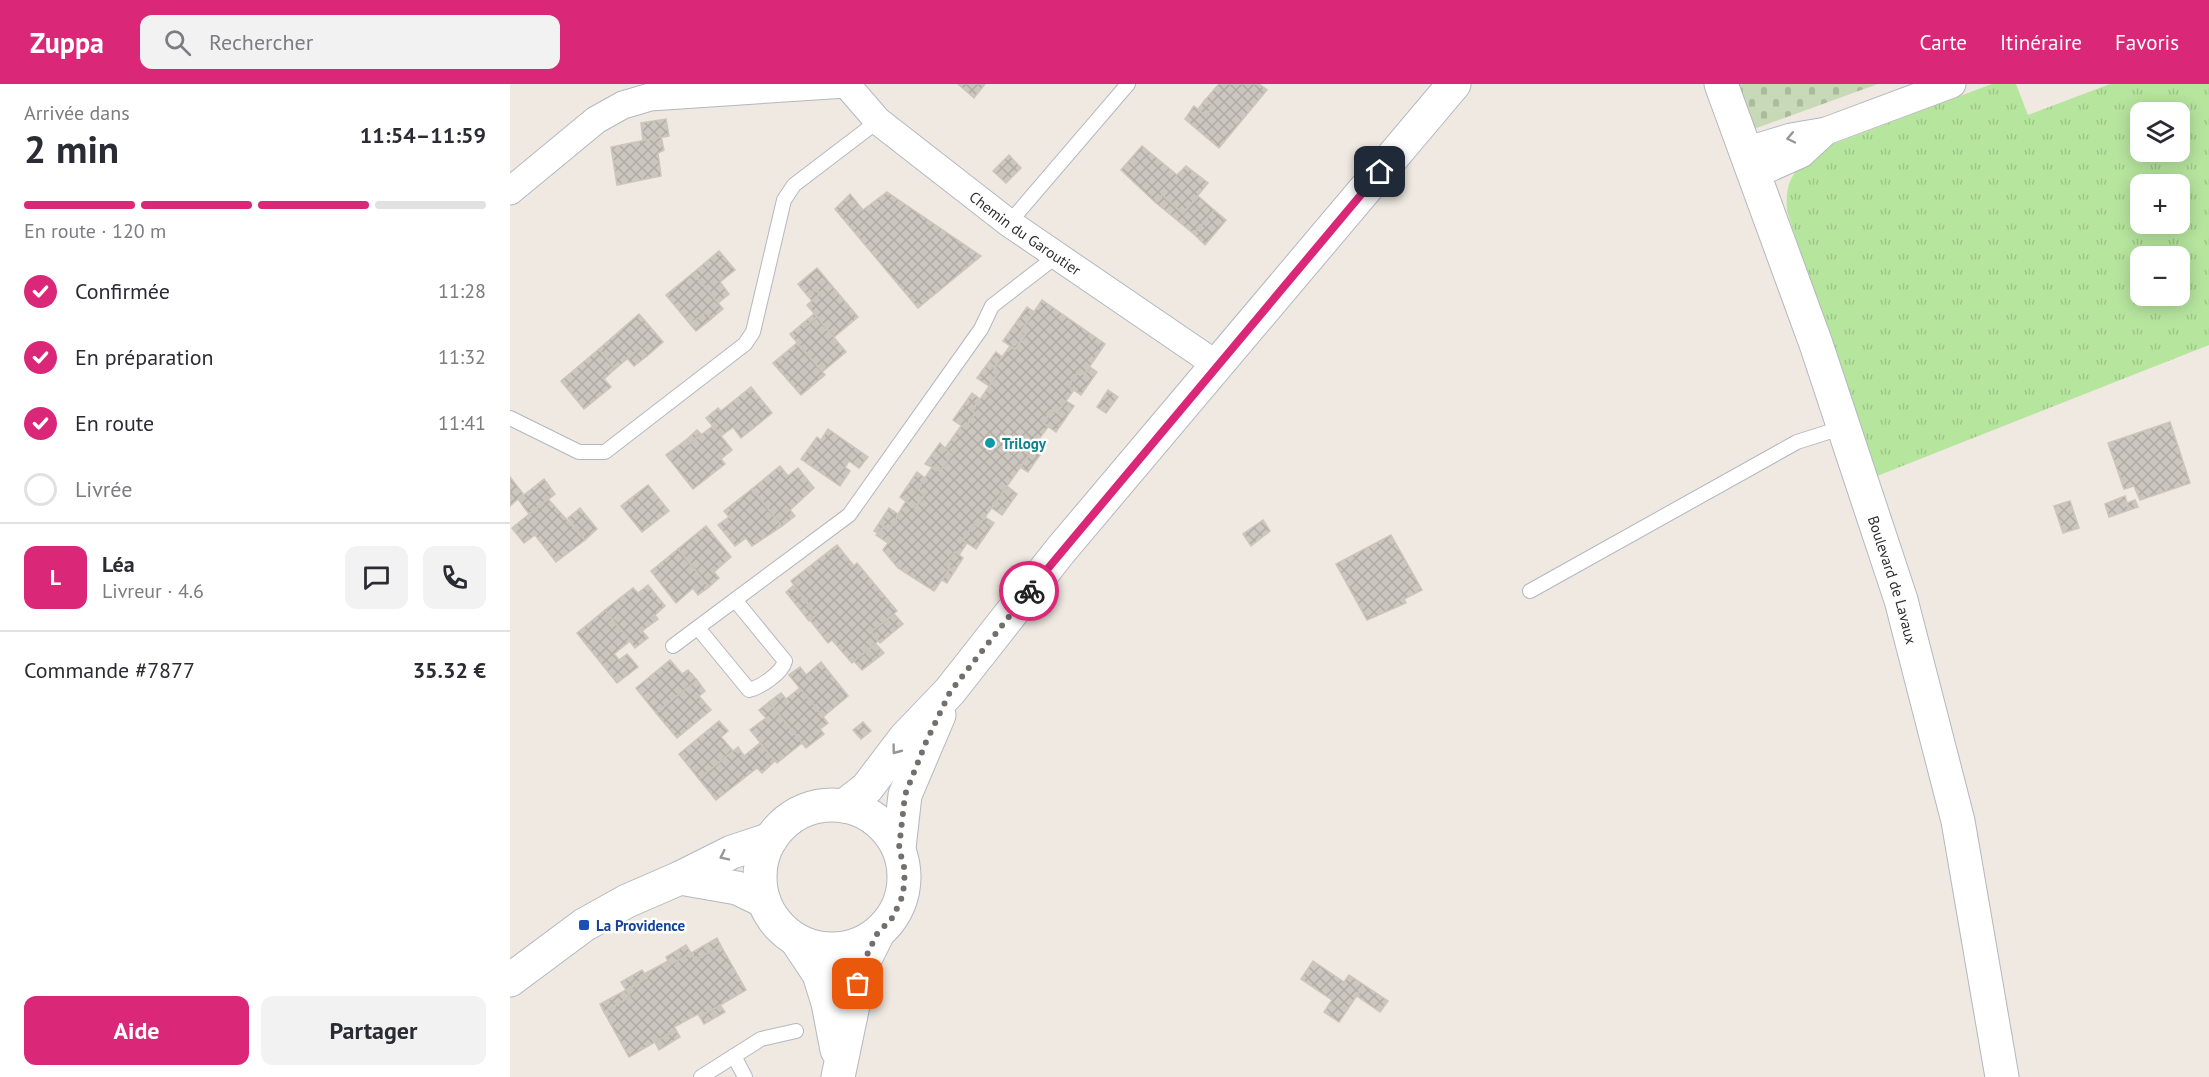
<!DOCTYPE html>
<html lang="fr">
<head>
<meta charset="utf-8">
<style>
	:root { --surface:#fff; --page:#f2f2f3; --text:#2b2b33; --muted:#7c7c81; --line:#e1e1e2; --accent:#db2777 }
	body { margin:0; font-family:"PT Sans",sans-serif; background:var(--page); color:var(--text); height:100vh; display:flex; flex-direction:column; font-size:22px; white-space:nowrap }
	* { box-sizing:border-box; margin:0 }
	p { font-size:20px; color:var(--muted) }
	.icon { flex:none; width:33px; height:33px; fill:none; stroke:currentColor; stroke-width:2; stroke-linecap:round; stroke-linejoin:round }
	.map { position:relative; flex:1; overflow:hidden }
	.side { display:flex; flex-direction:column; background:var(--surface); width:510px }
	.side>* { flex:none }
	.tools { position:absolute; left:1620px; top:18px; display:grid; gap:12px }
	.tools a { display:grid; place-items:center; width:60px; height:60px; border-radius:12px; background:var(--surface); box-shadow:0 3px 15px #0003; font-size:30px }
	.pin { position:absolute; display:grid; place-items:center; width:51px; height:51px; color:#fff; margin:-26px; border-radius:12px; box-shadow:0 3px 9px #0006 }
	.courier { position:absolute; display:grid; place-items:center; width:60px; height:60px; margin:-30px; border:4px solid #db2777; border-radius:50%; background:#fff; color:#222; box-shadow:0 2px 8px #0007 }
	.summary em { font-style:normal; font-weight:700 }
	.summary div { display:flex; flex-direction:column-reverse }
	.summary { display:flex; align-items:center; justify-content:space-between; height:102px; padding:0 24px }
	h1 { font-size:39px; font-weight:700; line-height:45px }
	.bar { display:grid; grid-template-columns:repeat(4,1fr); gap:9px 6px; align-content:center; height:72px; padding:0 24px }
	.bar i { height:8px; border-radius:4px; background:var(--line) }
	.bar .current { background:var(--accent) }
	.bar p { grid-column:span 4 }
	.line { display:flex; align-items:center; gap:15px; padding:0 24px; border-top:2px solid var(--line) }
	.line div { flex:1 }
	.round { display:grid; place-items:center; flex:none; width:63px; height:63px; border-radius:12px; background:var(--page) }
	ol { padding:0 24px; list-style:none }
	li { display:flex; align-items:center; gap:18px; height:66px }
	li p { margin-inline-start:auto }
	li .icon { padding:6px; border-radius:50%; background:var(--accent); color:#fff; stroke-width:4 }
	li:last-child { color:var(--muted) }
	li i { width:33px; height:33px; border:3px solid var(--line); border-radius:50% }
	.action { display:flex; gap:12px; margin-top:auto; padding:12px 24px }
	.action a { flex:1; height:69px; border-radius:12px; background:var(--accent); color:#fff; font-size:24px; font-weight:700; line-height:69px; text-align:center }
	.action a+a { background:var(--page); color:var(--text) }
	header { display:flex; align-items:center; gap:36px; box-sizing:border-box; height:84px; padding:0 30px; background:var(--accent); color:#fff }
	header strong { font-size:28px }
	nav { display:flex; gap:33px; margin-inline-start:auto; font-size:21px }
	.search { width:420px; height:54px; background:var(--page); display:flex; align-items:center; gap:15px; box-sizing:border-box; padding:0 21px; border-radius:12px; color:var(--muted); font-size:22px }
	main { display:flex; flex:1; min-height:0 }
	.map>svg:first-child { display:block }
	.grass { fill:url(#grass-tufts); fill-rule:evenodd }
	.cemetery { fill:url(#cemetery-stones) }
	.building { fill:url(#building-cross-hatch); stroke:#cbc5ba; stroke-width:1.5 }
	.lines { fill:none; stroke-linecap:round; stroke-linejoin:round }
	.service-casing { stroke:#b4b7c1; stroke-width:16 }
	.minor-casing { stroke:#b4b7c1; stroke-width:29 }
	.tertiary-casing { stroke:#b4b7c1; stroke-width:35 }
	.secondary-casing { stroke:#b4b7c1; stroke-width:35 }
	.service { stroke:#fff; stroke-width:14 }
	.minor { stroke:#fff; stroke-width:27 }
	.tertiary { stroke:#fff; stroke-width:33 }
	.secondary { stroke:#fff; stroke-width:33 }
	.oneway { stroke:#969696 }
	.done { stroke:#726f6d; stroke-width:6; stroke-dasharray:0 10.8 }
	.route { stroke:#db2777; stroke-width:8 }
	.culture-dot { fill:#0f9aa8; stroke:#fff; stroke-width:2 }
	.transit-dot { fill:#1a4fb4; stroke:#fff; stroke-width:2 }
	.labels { text-anchor:middle; dominant-baseline:central; stroke-width:5; stroke-linejoin:round; paint-order:stroke }
	.street-label { font-size:15px; fill:#2e2e2e; stroke:#fff }
	.culture-label { font-size:15px; font-weight:bold; fill:#0d838f; stroke:#fff; text-anchor:start }
	.transit-label { font-size:15px; font-weight:bold; fill:#164399; stroke:#fff; text-anchor:start }
</style>
</head>
<body>
<header>
<strong>Zuppa</strong>
<div class="search"><svg class="icon" aria-label="search" viewBox="0 0 24 24"><circle cx="10" cy="10" r="6"/><path d="M15 15l6 6"/></svg>Rechercher</div>
<nav><a>Carte</a><a>Itinéraire</a><a>Favoris</a></nav>
</header>
<main>
<section class="side">
<div class="summary"><div><h1>2 min</h1><p>Arrivée dans</p></div><em>11:54–11:59</em></div>
<div class="bar"><i class="current"></i><i class="current"></i><i class="current"></i><i></i><p>En route · 120 m</p></div>
<ol>
<li><svg class="icon" aria-label="check" viewBox="0 0 24 24"><path d="M5 12l5 5 9-10"/></svg>Confirmée<p>11:28</p></li>
<li><svg class="icon" aria-label="check" viewBox="0 0 24 24"><path d="M5 12l5 5 9-10"/></svg>En préparation<p>11:32</p></li>
<li><svg class="icon" aria-label="check" viewBox="0 0 24 24"><path d="M5 12l5 5 9-10"/></svg>En route<p>11:41</p></li>
<li><i></i>Livrée</li>
</ol>
<div class="line" style="height:108px"><b class="round" style="background:var(--accent);color:#fff">L</b><div><b>Léa</b><p>Livreur · 4.6</p></div><a class="round"><svg class="icon" aria-label="chat" viewBox="0 0 24 24"><path d="M4 5h16v11H9l-5 4z"/></svg></a><a class="round"><svg class="icon" aria-label="phone" viewBox="0 0 24 24"><path d="M5 4h4l2 5-3 2q2 4 5 5l2-3 5 2v4C11 20 4 13 5 4z"/></svg></a></div>
<div class="line" style="height:78px"><div>Commande #7877</div><b>35.32 €</b></div>
<div class="action"><a>Aide</a><a>Partager</a></div>
</section>
<div class="map">
<svg width="1699" height="993" viewBox="0 0 1699 993">
	<defs>
		<pattern id="grass-tufts" width="24" height="20" patternUnits="userSpaceOnUse" patternTransform="scale(1.5)"><rect width="24" height="20" fill="#b6e59e"/><path d="M3 7l-1-3M5 7V3M7 7l1-3M15 17l-1-3M17 17v-4M19 17l1-3" fill="none" stroke="#9dc588"/></pattern>
		<pattern id="cemetery-stones" width="16" height="16" patternUnits="userSpaceOnUse" patternTransform="scale(1.5)"><rect width="16" height="16" fill="#c8d9b8"/><path d="M2 7V4a2 2 0 0 1 4 0v3zM10 15v-3a2 2 0 0 1 4 0v3z" fill="#acbb9e"/></pattern>
		<pattern id="building-cross-hatch" width="8" height="8" patternUnits="userSpaceOnUse" patternTransform="scale(1.5)"><rect width="8" height="8" fill="#cbc7bf"/><path d="M0 0l8 8M0 8l8-8" fill="none" stroke="#afaba4"/></pattern>
	</defs>
	<rect width="100%" height="100%" fill="#efe9e1"/>
	<path class="grass" d="M1482,0h24l12,31 82,-31h99v261l-337,133 -85,-267c-2,-30 6,-38 25,-59zM1630,28h40v40h-40zM1630,100h40v40h-40zM1630,172h40v40h-40z"/>
	<polygon class="cemetery" points="1225,0 1368,0 1241,46"/>
	<g class="building">
		<polygon points="448,0 475,0 464,14"/>
		<polygon points="709,0 749,0 757,6 709,64 675,35 684,22 695,32 704,22 695,16"/>
		<polygon points="695,16 704,22 695,32 688,25"/>
		<polygon points="156,35 159,52 133,57 131,39"/>
		<polygon points="151,53 154,66 148,69 151,92 107,101 101,63"/>
		<polygon points="632,62 667,91 676,82 698,99 673,130 652,111 645,118 611,86"/>
		<polygon points="499,71 511,84 496,99 483,87"/>
		<polygon points="377,108 471,172 408,224 325,125 340,110 353,126"/>
		<polygon points="652,111 673,130 688,112 704,126 684,150 645,118"/>
		<polygon points="704,126 716,136 695,161 684,150"/>
		<polygon points="209,167 225,186 210,198 219,210 208,219 183,189"/>
		<polygon points="307,184 348,233 324,253 297,221 310,210 306,205 297,211 288,200"/>
		<polygon points="183,189 213,225 201,235 196,228 180,240 156,211"/>
		<polygon points="306,205 310,210 302,217 297,211"/>
		<polygon points="532,216 595,260 574,291 569,287 558,302 564,306 547,329 542,326 533,339 538,343 529,355 525,353 515,368 519,371 468,443 464,440 453,456 457,459 449,471 445,468 435,481 440,484 424,507 388,484 373,466 378,459 366,451 374,442 379,445 396,417 405,424 415,410 407,405 423,382 430,387 442,371 435,366 436,363 451,342 455,344 465,329 462,327 489,288 484,284 500,262 505,265 516,250 511,247"/>
		<polygon points="517,223 524,228 511,247 516,250 505,265 493,257"/>
		<polygon points="196,228 201,235 186,247 180,240"/>
		<polygon points="129,230 153,258 137,272 130,264 105,285 89,265"/>
		<polygon points="304,230 307,233 295,243 292,240"/>
		<polygon points="307,233 336,268 312,288 280,250 292,240 295,243"/>
		<polygon points="287,259 315,291 291,311 263,279"/>
		<polygon points="130,264 137,272 124,282 117,274"/>
		<polygon points="89,265 105,285 94,295 101,303 74,325 51,297"/>
		<polygon points="486,268 492,273 484,284 489,288 479,302 467,294"/>
		<polygon points="580,283 587,288 571,311 558,302 569,287 574,291"/>
		<polygon points="241,303 262,329 231,354 223,343 211,352 196,334 208,324 211,327"/>
		<polygon points="598,306 608,313 596,329 587,323"/>
		<polygon points="462,309 470,315 462,327 465,329 455,344 443,336"/>
		<polygon points="556,317 564,322 546,348 533,339 542,326 547,329"/>
		<polygon points="1660,338 1680,399 1630,416 1624,402 1614,405 1598,359"/>
		<polygon points="203,342 222,366 211,375 215,380 183,405 156,371 176,356 179,360"/>
		<polygon points="318,345 358,373 349,384 339,377 335,383 340,387 330,402 291,375 307,353 311,356"/>
		<polygon points="187,346 191,350 179,360 176,356"/>
		<polygon points="525,353 537,361 518,388 510,383 519,371 515,368"/>
		<polygon points="430,359 442,371 430,387 415,380"/>
		<polygon points="270,382 278,392 288,384 304,404 280,426 285,432 272,442 242,405"/>
		<polygon points="407,388 415,394 407,405 415,410 405,424 390,413"/>
		<polygon points="0,393 14,411 34,395 45,410 19,430 8,415 0,422"/>
		<polygon points="138,401 159,427 132,448 111,422"/>
		<polygon points="497,402 507,410 492,431 482,424"/>
		<polygon points="242,405 272,442 242,462 236,454 225,462 208,441 219,433 214,427"/>
		<polygon points="1615,412 1619,426 1599,433 1595,420"/>
		<polygon points="38,415 75,456 46,478 25,451 14,459 2,444"/>
		<polygon points="1625,416 1628,423 1619,426 1617,419"/>
		<polygon points="1560,417 1569,444 1553,449 1544,422"/>
		<polygon points="70,424 87,445 75,456 58,434"/>
		<polygon points="379,424 389,431 379,445 374,442 368,449 364,447"/>
		<polygon points="475,433 484,439 466,465 453,456 464,440 468,443"/>
		<polygon points="753,436 760,447 741,462 733,450"/>
		<polygon points="196,442 221,473 204,488 209,494 199,503 168,465"/>
		<polygon points="881,451 912,506 894,515 896,519 857,536 826,480"/>
		<polygon points="327,461 344,482 347,479 387,527 361,548 368,557 342,579 322,556 318,559 300,536 306,531 281,497"/>
		<polygon points="168,465 199,503 188,511 183,504 166,519 141,487"/>
		<polygon points="445,468 453,474 437,499 432,496 440,484 435,481"/>
		<polygon points="138,501 155,522 145,531 148,535 132,547 138,554 125,564 95,526 123,504 128,509"/>
		<polygon points="284,501 306,531 299,537 276,508"/>
		<polygon points="95,526 120,557 104,570 109,576 117,570 128,583 107,599 67,549"/>
		<polygon points="384,530 393,540 370,559 361,548"/>
		<polygon points="366,560 374,569 352,586 344,577"/>
		<polygon points="160,576 172,590 178,586 187,596 146,629 126,604"/>
		<polygon points="311,578 338,612 313,633 279,591 290,583 296,591"/>
		<polygon points="187,596 195,607 189,612 201,626 167,654 146,629"/>
		<polygon points="290,604 318,639 310,645 314,650 296,664 259,618 271,609 276,615"/>
		<polygon points="259,618 292,659 267,679 240,646 256,634 249,626"/>
		<polygon points="209,637 218,647 211,653 223,667 189,695 169,670"/>
		<polygon points="353,638 361,647 351,655 343,646"/>
		<polygon points="250,659 265,677 252,689 247,684 206,716 189,695 228,663 234,672"/>
		<polygon points="207,854 211,862 185,876 181,869"/>
		<polygon points="176,861 181,869 160,881 156,873"/>
		<polygon points="211,862 236,906 190,933 188,930 164,943 166,946 119,973 94,928 120,913 116,906 137,894 134,890 158,877 160,881 181,869 185,876"/>
		<polygon points="803,877 834,898 839,891 854,901 829,938 814,928 822,916 791,895"/>
		<polygon points="132,886 137,894 116,906 111,898"/>
		<polygon points="854,901 878,917 870,928 847,912"/>
		<polygon points="116,906 120,913 94,928 90,920"/>
		<polygon points="210,921 215,928 194,940 190,933"/>
		<polygon points="166,946 170,953 149,966 145,958"/>
	</g>
	<g class="lines">
		<g class="service-casing">
			<g id="service">
				<polyline points="499,139 618,0"/>
				<polyline points="0,334 69,368 95,368 235,260 243,248 274,116 284,101 368,37"/>
				<polyline points="1020,507 1287,358 1334,343"/>
				<path d="M188,544l51,62c12,-3 33,-17 36,-29l-50,-61"/>
				<polyline points="163,562 339,431 471,245 482,222 548,171"/>
				<polyline points="224,972 235,993"/>
				<polyline points="191,993 251,955 286,947"/>
			</g>
		</g>
		<g class="minor-casing">
			<g id="minor">
				<path id="s1" d="M336,0l32,37 131,102 208,142"/>
				<polyline points="1316,47 1442,0"/>
				<polyline points="1235,67 1281,53 1316,47 1291,70 1244,91"/>
				<polyline points="0,107 86,36 113,21 140,13 336,0"/>
			</g>
		</g>
		<g class="tertiary-casing">
			<g id="tertiary">
				<path id="s2" d="M1211,0l95,260 85,256 57,221 44,256"/>
			</g>
		</g>
		<g class="secondary-casing">
			<g id="secondary">
				<circle cx="322" cy="793" r="72"/>
				<polyline points="334,722 357,704 395,654 440,607 550,467 944,0"/>
				<polyline points="389,764 395,711 429,631"/>
				<polyline points="170,794 227,804 254,817"/>
				<polyline points="287,857 309,890 318,919 327,966"/>
				<polyline points="0,896 74,841 117,817 170,794 222,768 261,755"/>
				<polyline points="328,993 351,883 367,851"/>
			</g>
		</g>
		<use href="#service" class="service"/>
		<use href="#minor" class="minor"/>
		<use href="#tertiary" class="tertiary"/>
		<use href="#secondary" class="secondary"/>
	</g>
	<defs><path id="oneway-chevron" d="M-2-3.5L2.5 0L-2 3.5" fill="none" stroke-width="1.6" stroke-linecap="round" stroke-linejoin="round" transform="scale(1.5)"/></defs>
	<g class="oneway">
		<use href="#oneway-chevron" transform="translate(1281 54) rotate(168)"/>
		<use href="#oneway-chevron" transform="translate(386 666) rotate(127)"/>
		<use href="#oneway-chevron" transform="translate(214 772) rotate(154)"/>
	</g>
	<g class="lines">
		<polyline class="done" points="348,900 351,883 367,850 383,833 393,811 395,787 389,764 395,711 416,658 440,608 519,507"/>
		<polyline class="route" points="519,507 870,88"/>
	</g>
	<circle class="culture-dot" cx="480" cy="359" r="6"/>
	<rect class="transit-dot" x="68" y="835" width="12" height="12" rx="3"/>
	<g class="labels">
		<g class="street-label">
			<text stroke="none"><textPath href="#s1" startOffset="234">Chemin du Garoutier</textPath></text>
			<text stroke="none"><textPath href="#s2" startOffset="525">Boulevard de Lavaux</textPath></text>
		</g>
		<g class="culture-label">
			<text x="492" y="359">Trilogy</text>
		</g>
		<g class="transit-label">
			<text x="86" y="841">La Providence</text>
		</g>
	</g>
</svg>
<div class="tools">
<a><svg class="icon" aria-label="layers" viewBox="0 0 24 24"><path d="M12 4l9 5-9 5-9-5zM3 14l9 5 9-5"/></svg></a>
<a>+</a>
<a>−</a>
</div>
<div class="pin" style="left:348px;top:900px;background:#ea580c"><svg class="icon" aria-label="bag" viewBox="0 0 24 24"><path d="M5 8h14l-1 12H6zM9 8a3 3 0 0 1 6 0"/></svg></div>
<div class="pin" style="left:870px;top:88px;background:#1f2937"><svg class="icon" aria-label="home" viewBox="0 0 24 24"><path d="M3 11l9-7 9 7M6 9v11h12V9"/></svg></div>
<div class="courier" style="left:519px;top:507px"><svg class="icon" aria-label="bike" viewBox="0 0 24 24"><circle cx="6" cy="16" r="4"/><circle cx="18" cy="16" r="4"/><path d="M6 16l4-8h5l3 8M10 8l3 8H6M13 5h3"/></svg></div>
</div>
</main>
</body>
</html>
